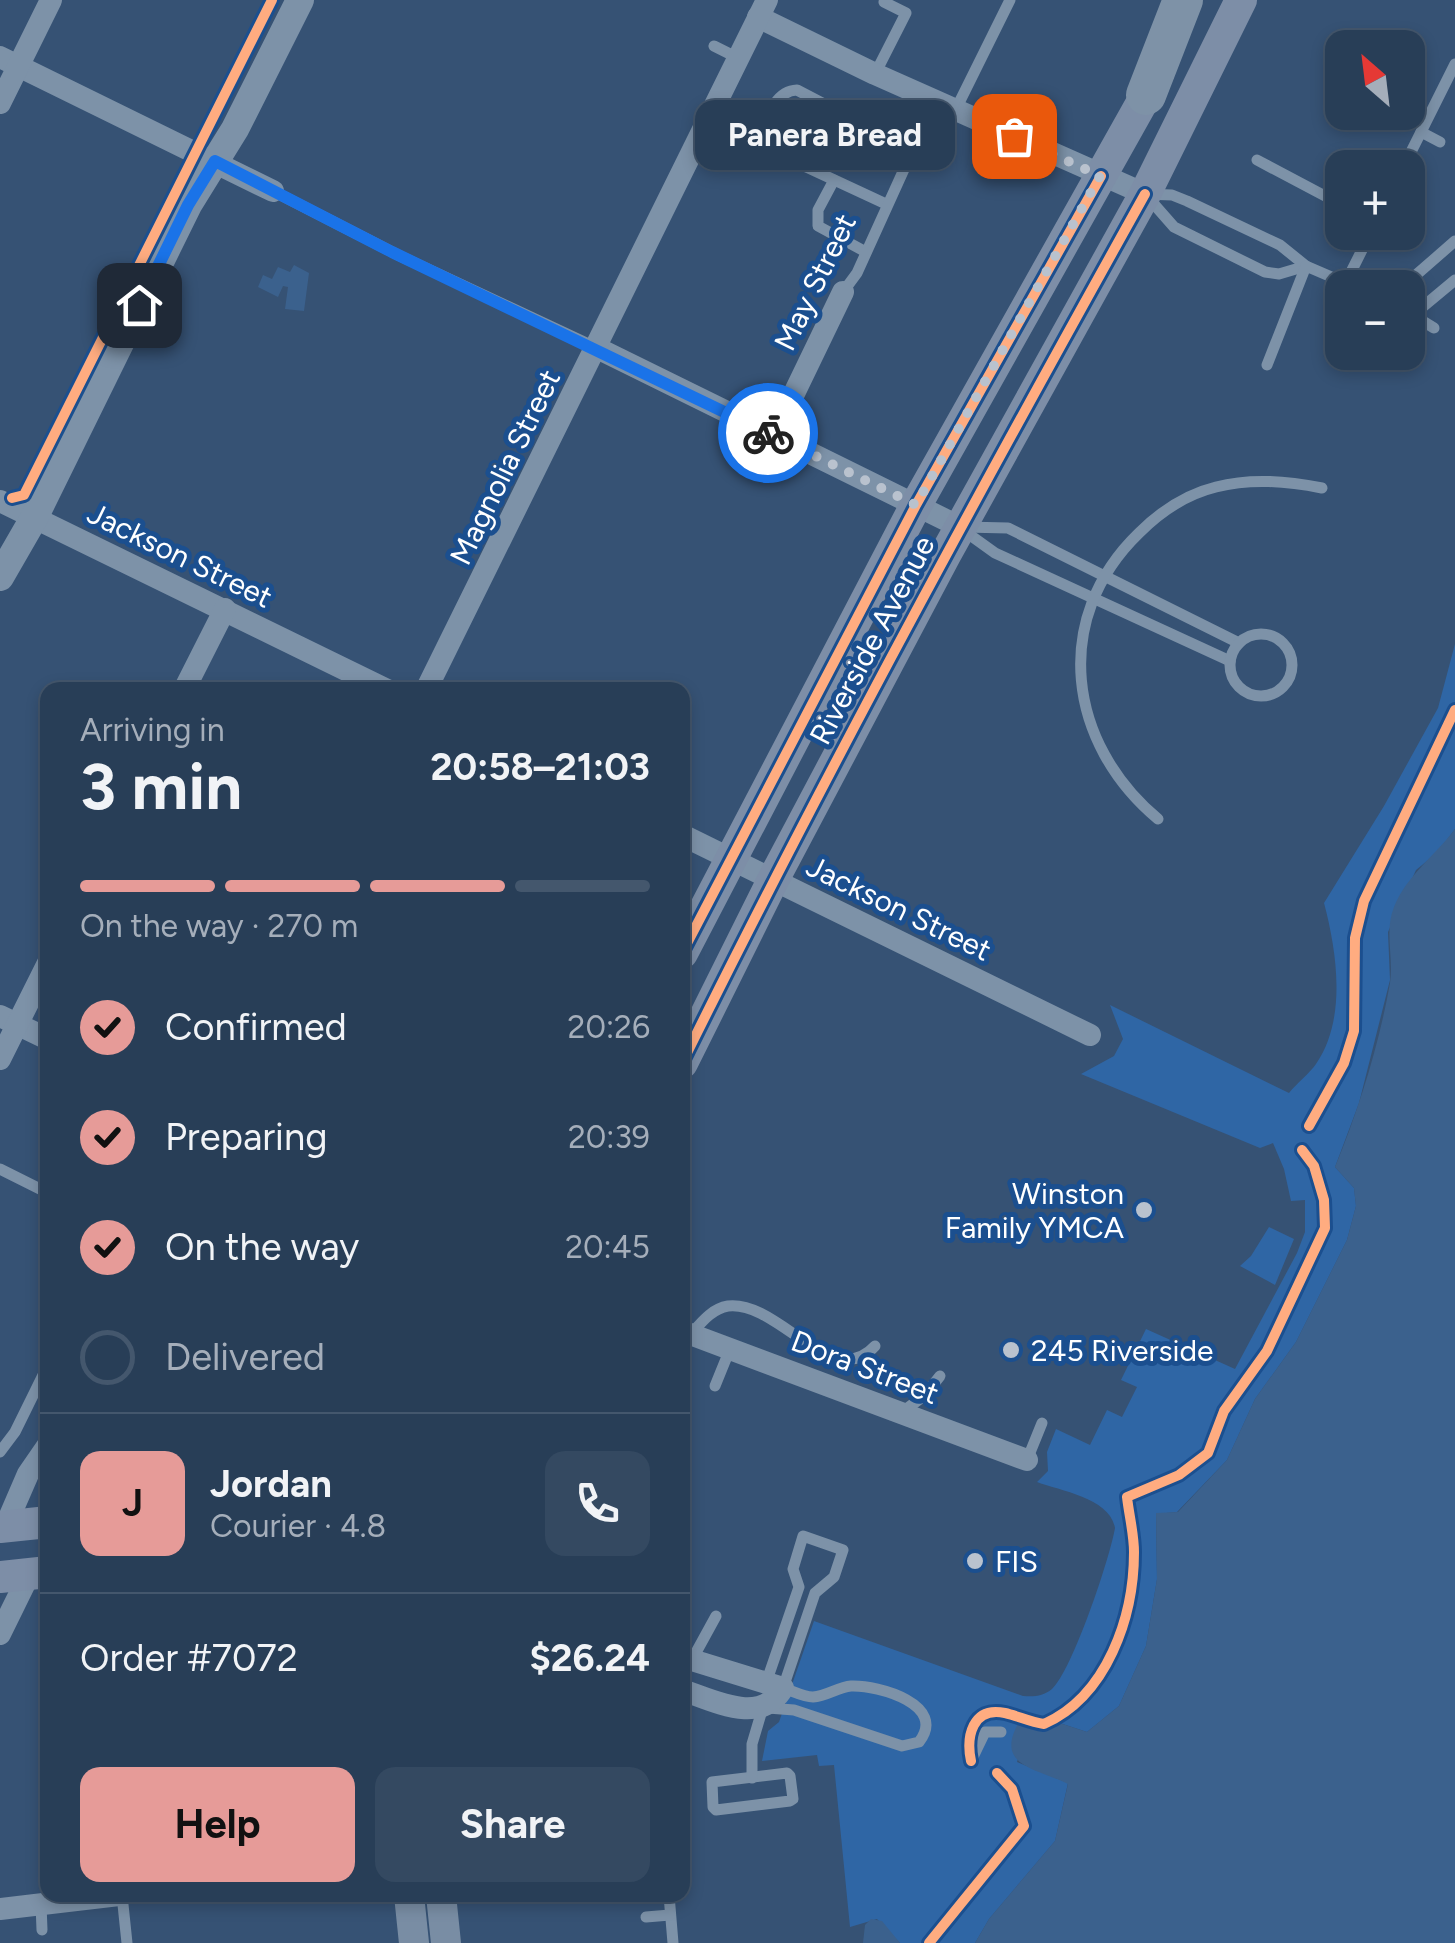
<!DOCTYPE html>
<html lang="en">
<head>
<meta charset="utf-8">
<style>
	:root { --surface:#283e57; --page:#344961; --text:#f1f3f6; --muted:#a5aeba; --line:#44576d; --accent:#e69b98 }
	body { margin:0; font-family:Figtree,sans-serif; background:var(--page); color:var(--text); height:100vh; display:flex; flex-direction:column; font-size:38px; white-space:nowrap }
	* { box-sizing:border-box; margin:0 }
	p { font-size:32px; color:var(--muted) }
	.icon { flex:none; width:55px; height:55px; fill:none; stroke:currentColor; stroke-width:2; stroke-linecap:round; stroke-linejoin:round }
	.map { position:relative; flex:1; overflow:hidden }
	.panel { position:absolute; left:40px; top:682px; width:650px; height:1220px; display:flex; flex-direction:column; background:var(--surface); border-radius:20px; box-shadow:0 5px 15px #0003,0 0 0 2px var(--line) }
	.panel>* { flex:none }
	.needle { width:65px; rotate:332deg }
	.fabs { position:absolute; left:1325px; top:30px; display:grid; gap:20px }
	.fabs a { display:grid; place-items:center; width:100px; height:100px; border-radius:20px; background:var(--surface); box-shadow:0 5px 15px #0003,0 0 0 2px var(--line); font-size:50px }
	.pin { position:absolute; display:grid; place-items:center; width:85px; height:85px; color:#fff; margin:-42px; border-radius:20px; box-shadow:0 5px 15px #0006 }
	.courier { position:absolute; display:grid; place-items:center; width:100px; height:100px; margin:-50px; border:8px solid #1a73e8; border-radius:50%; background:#fff; color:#222; box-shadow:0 2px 12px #0007 }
	.bubble { position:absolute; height:70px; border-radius:20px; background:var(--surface); box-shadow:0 5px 15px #0003,0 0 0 2px var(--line); font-size:32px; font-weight:700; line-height:70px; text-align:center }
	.head em { font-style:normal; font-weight:700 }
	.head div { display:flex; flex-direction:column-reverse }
	.head { display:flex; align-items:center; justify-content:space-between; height:170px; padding:0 40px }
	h1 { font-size:65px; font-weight:700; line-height:75px }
	.bar { display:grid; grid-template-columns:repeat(4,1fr); gap:15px 10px; align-content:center; height:120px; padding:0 40px }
	.bar i { height:12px; border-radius:8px; background:var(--line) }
	.bar .current { background:var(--accent) }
	.bar p { grid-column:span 4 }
	.line { display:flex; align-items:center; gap:25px; padding:0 40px; border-top:2px solid var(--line) }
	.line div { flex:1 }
	.round { display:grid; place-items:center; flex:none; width:105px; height:105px; border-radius:20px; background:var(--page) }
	ol { padding:0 40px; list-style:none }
	li { display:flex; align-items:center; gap:30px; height:110px }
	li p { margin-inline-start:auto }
	li .icon { padding:10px; border-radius:50%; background:var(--accent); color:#111; stroke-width:4 }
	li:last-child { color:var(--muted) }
	li i { width:55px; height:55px; border:5px solid var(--line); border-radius:50% }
	.action { display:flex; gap:20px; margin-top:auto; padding:20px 40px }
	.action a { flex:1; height:115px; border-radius:20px; background:var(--accent); color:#111; font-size:40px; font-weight:700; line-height:115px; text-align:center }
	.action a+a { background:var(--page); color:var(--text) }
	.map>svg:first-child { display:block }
	.green { fill:#2f66a5 }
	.water { fill:#3b618d }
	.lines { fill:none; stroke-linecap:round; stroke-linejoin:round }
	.service { stroke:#7d92a8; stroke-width:11 }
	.minor { stroke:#7d92a8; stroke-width:22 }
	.tertiary { stroke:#7d92a8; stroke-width:28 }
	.secondary { stroke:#798da4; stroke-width:30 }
	.primary { stroke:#7d8ea7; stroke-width:32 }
	.motorway { stroke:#7e92a7; stroke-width:40 }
	.cycleway-casing { stroke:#1b4f8f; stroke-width:16 }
	.cycleway { stroke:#ffac80; stroke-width:10 }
	.done { stroke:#b9c2ce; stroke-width:10; stroke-dasharray:0 18 }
	.route { stroke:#1a73e8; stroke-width:12 }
	.poi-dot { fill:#b9c2ce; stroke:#1b4f8f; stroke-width:4 }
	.labels { text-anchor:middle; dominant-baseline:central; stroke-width:10; stroke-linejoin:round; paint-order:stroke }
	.street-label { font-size:30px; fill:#fff; stroke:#1b4f8f }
	.poi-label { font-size:30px; fill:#fff; stroke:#1b4f8f; text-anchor:start }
</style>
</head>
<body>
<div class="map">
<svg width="1455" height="1943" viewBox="0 0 1455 1943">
	<rect width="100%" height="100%" fill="#365274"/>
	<g class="green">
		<path d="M1455,644v185l-17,23 -22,18 -28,62 2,48 -31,123 -24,64 19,21 2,18 -9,34 -51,102 -41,57 -28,61 -50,52 -21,2 1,65 -11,67 -27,60 -32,26 -55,-18 -15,48 51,21 -13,58 -66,78 -14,24h-75l-23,-24 -27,8 -16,-162 -15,1 -2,-11 -55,6 6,-30 11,-9 35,-101 209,75c12,1 20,0 29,-7 20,-18 58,-131 63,-161 -5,-30 -54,-37 -78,-46l11,-11 -1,-19 9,-23 34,16 17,-35 15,7 15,-30 -16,-7 25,-51 89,40 62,-116 8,-21v-32l-14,1 -7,-32 -11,-26 -13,5 -179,-74 33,-18 9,-17 -13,-34 179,88c8,-10 20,-19 27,-29 31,-45 21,-112 8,-161l60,-97 54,-98z"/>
		<polygon points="1269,1227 1294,1239 1275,1285 1240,1266 1251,1256"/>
	</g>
	<g class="water">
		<polygon points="294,265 309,273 304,311 285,309 288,287 283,286 278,297 258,287 263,275 272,279 278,267 290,272"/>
		<path d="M1455,829v1114h-480l14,-24 66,-78 13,-57c-34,-17 -77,-18 -46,-67l10,-3 55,18 32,-26 27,-60 11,-67 -1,-66 22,-1 49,-52 28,-61 41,-57 51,-102 9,-34 -2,-18 -19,-21c24,-58 44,-122 55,-184 4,-25 -6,-51 4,-76 13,-32 41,-51 61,-78z"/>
		<polygon points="871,1919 882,1921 900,1943 863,1943 865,1925"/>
	</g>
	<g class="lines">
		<g class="service">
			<polyline points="714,46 738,58"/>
			<polyline points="875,74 906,13 884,2"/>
			<polyline points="956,109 1010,0"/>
			<polyline points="710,116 757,144 886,204"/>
			<polyline points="1421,132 1440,142"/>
			<path d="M757,144c9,-20 15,-53 40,-54l115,60"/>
			<polyline points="1257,160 1342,205"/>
			<polyline points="1403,168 1455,64"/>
			<polyline points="834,180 818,210 818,226 866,252"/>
			<polyline points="273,191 400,256 597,348"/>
			<polygon points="1145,194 1172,195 1187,201 1280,245 1306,266 1279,274 1265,272 1174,227"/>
			<polyline points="1346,282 1371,232"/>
			<polyline points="1401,288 1455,241"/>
			<polyline points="843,292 857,273 935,101"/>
			<polyline points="1408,312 1434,328"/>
			<polyline points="1413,315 1455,280"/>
			<polyline points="1267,365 1306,266 1357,288"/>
			<polyline points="964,527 1008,528 1239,643"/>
			<polyline points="963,530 995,553 1230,661"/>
			<circle cx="1261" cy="665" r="31"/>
			<path d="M1158,819c-90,-75 -108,-200 -19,-286 21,-21 48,-39 77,-46 35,-9 70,-6 106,1"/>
			<polyline points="0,1169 48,1193"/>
			<path d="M691,1334c10,-11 20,-25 37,-28 51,-6 104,87 147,40"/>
			<polyline points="715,1386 730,1349"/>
			<polyline points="901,1413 925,1395 940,1376"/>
			<polyline points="0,1452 15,1432 48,1365"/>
			<polyline points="1027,1460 1042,1423"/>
			<polyline points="682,1678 716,1616"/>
			<path d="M766,1683l33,-96 -6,-18 10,-33 40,14 -9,27 -19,16 -32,95c10,3 20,9 30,9 14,-1 25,-10 38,-11 28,-1 97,19 68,56l-17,4 -108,-36 -26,-2"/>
			<polyline points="971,1761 985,1732 1001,1732"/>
			<polygon points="787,1773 790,1776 793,1799 790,1801 716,1810 713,1807 712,1782"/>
			<polyline points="752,1778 752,1744 763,1707"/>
			<polyline points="122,1895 127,1943"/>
			<polyline points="669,1895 673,1943"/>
			<polyline points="644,1898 669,1896"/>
			<polyline points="41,1904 42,1930"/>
			<polyline points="646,1917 670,1915"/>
		</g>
		<g class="minor">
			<polyline points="758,17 875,74 1145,194"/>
			<polyline points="0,57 273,191"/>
			<polyline points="0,103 51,0"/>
			<polyline points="597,348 960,527"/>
			<polyline points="774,435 843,292"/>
			<polyline points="0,501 387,690"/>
			<polyline points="184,690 225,609"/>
			<polyline points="426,690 767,0"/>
			<polyline points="682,835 1090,1035"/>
			<polyline points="0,1016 48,1039"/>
			<polyline points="0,1059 48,963"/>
			<polyline points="682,1331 1027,1460"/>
			<polyline points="5,1527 28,1474 48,1445"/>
			<polyline points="0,1634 30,1573"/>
			<path d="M682,1657l101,31c-22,38 -68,13 -101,2"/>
			<polyline points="0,1909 119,1895"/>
		</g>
		<polyline class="tertiary" points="0,577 34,518 188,205 235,129 300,0"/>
		<g class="secondary">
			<polyline points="409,1895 414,1943"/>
			<polyline points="441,1895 446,1943"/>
		</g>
		<g class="primary">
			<polyline points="682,953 916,505 1158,74"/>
			<polyline points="682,1063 773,880 945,555 1145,194 1241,0"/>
			<polyline points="0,1527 48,1522"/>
			<polyline points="0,1577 48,1572"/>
		</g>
		<polyline class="motorway" points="1146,95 1183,0"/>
		<g class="cycleway-casing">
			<g id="cycleway">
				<polyline points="12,498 24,495 272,0"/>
				<polyline points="682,953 916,505 1101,176"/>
				<path d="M682,1063c146,-295 303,-582 463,-869"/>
				<polyline points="1309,1126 1344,1063 1354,1031 1355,938 1364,901 1455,710"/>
				<path d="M971,1761c-5,-24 1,-55 34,-48 13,3 25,9 39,11 63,-28 90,-107 90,-172 0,-18 -5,-37 -7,-55l52,-22 29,-22 16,-42 43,-60 58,-123 -1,-28 -10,-34 -12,-16"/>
				<polyline points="929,1943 1024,1826 1012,1789 997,1773"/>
			</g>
		</g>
		<use href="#cycleway" class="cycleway"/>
	</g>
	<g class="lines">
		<polyline class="done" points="768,433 916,505 1100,176 1014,136"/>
		<polyline class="route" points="139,305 188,205 215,161 392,252 768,433"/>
	</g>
	<g class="poi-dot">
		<circle cx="1144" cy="1210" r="10"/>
		<circle cx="1011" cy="1350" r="10"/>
		<circle cx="975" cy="1561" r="10"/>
	</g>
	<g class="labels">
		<g class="street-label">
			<text transform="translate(815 282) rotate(-64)">May Street</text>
			<text transform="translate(505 467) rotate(-64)">Magnolia Street</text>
			<text transform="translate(180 555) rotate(26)">Jackson Street</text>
			<text transform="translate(872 640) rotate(-62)">Riverside Avenue</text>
			<text transform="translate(899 908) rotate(26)">Jackson Street</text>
			<text transform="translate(865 1367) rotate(21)">Dora Street</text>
		</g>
		<g class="poi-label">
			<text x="1124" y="1193" text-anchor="end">Winston<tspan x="1124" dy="34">Family YMCA</tspan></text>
			<text x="1031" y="1350">245 Riverside</text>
			<text x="995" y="1561">FIS</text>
		</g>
	</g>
</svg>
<div class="fabs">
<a><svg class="needle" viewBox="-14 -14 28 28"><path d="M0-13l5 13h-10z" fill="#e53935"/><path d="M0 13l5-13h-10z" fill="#a5aeba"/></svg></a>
<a>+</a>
<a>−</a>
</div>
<div class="pin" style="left:1014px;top:136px;background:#ea580c"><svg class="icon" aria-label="bag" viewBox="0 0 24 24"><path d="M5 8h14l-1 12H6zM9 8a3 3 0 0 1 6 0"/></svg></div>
<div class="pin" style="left:139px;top:305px;background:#1f2937"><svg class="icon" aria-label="home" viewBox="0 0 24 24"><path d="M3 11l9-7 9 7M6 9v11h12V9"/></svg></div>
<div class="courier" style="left:768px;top:433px"><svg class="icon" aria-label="bike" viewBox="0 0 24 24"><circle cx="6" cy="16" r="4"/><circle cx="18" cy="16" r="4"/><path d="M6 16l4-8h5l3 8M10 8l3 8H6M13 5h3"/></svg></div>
<div class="bubble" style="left:695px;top:100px;width:260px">Panera Bread</div>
<section class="panel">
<div class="head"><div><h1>3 min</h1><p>Arriving in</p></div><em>20:58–21:03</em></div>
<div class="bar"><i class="current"></i><i class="current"></i><i class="current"></i><i></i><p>On the way · 270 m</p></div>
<ol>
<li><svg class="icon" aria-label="check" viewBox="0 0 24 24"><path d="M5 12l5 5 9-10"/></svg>Confirmed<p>20:26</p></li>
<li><svg class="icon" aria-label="check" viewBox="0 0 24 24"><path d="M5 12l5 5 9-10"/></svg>Preparing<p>20:39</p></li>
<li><svg class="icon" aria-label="check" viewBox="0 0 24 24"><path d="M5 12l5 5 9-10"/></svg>On the way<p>20:45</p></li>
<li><i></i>Delivered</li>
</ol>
<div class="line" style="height:180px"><b class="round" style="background:var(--accent);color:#111">J</b><div><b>Jordan</b><p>Courier · 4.8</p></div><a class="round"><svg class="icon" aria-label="phone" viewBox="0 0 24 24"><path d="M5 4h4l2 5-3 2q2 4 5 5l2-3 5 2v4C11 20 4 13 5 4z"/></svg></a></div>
<div class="line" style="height:130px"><div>Order #7072</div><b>$26.24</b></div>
<div class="action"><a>Help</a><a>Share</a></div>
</section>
</div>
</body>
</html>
